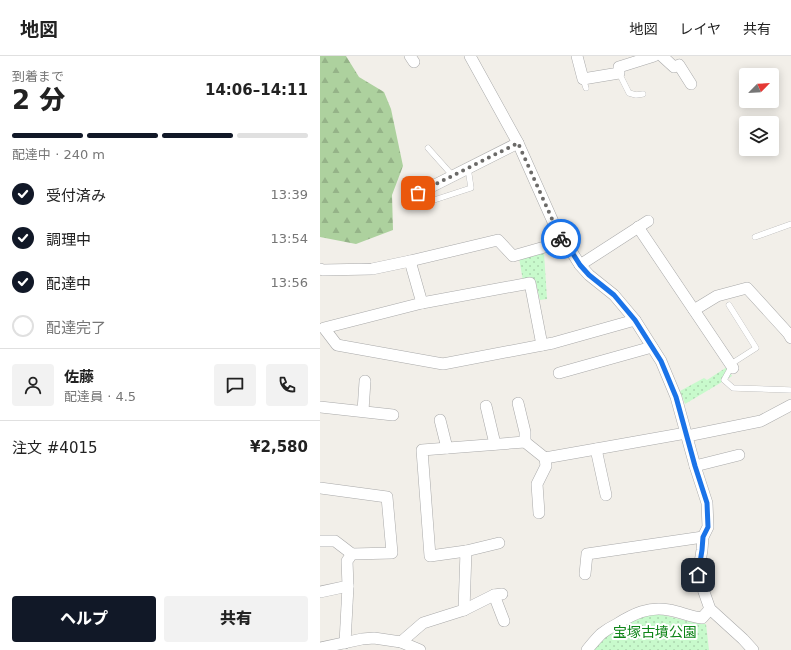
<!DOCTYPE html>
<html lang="ja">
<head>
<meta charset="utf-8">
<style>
	:root { --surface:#fff; --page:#f2f2f2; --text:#222; --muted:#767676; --line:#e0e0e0; --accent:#111827 }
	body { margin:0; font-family:"DejaVu Sans","Noto Sans JP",sans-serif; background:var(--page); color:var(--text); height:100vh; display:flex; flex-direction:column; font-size:15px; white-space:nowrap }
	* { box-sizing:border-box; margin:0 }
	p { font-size:13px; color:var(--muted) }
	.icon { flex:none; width:22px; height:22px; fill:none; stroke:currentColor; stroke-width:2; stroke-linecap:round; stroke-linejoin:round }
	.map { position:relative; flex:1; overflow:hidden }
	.panel { display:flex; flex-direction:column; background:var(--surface); width:320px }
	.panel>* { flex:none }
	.needle { width:26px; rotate:66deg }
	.fabs { position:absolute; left:419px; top:12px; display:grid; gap:8px }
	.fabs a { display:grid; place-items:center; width:40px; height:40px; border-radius:4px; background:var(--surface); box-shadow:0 2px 10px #0003; font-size:20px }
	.pin { position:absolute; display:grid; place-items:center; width:34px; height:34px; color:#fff; margin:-17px; border-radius:8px; box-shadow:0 2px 6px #0006 }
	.courier { position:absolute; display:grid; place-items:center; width:40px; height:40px; margin:-20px; border:3px solid #1a73e8; border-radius:50%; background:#fff; color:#222; box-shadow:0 1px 5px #0007 }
	.head em { font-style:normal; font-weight:800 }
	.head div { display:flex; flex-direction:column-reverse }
	.head { display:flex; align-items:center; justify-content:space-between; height:68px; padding:0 12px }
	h1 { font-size:26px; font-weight:800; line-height:30px }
	.bar { display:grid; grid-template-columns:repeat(4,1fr); gap:6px 4px; align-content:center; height:48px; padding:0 12px }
	.bar i { height:5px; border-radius:3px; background:var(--line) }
	.bar .on { background:var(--accent) }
	.bar p { grid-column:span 4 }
	.line { display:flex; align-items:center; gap:10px; padding:0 12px; border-top:1px solid var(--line) }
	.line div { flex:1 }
	.round { display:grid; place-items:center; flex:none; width:42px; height:42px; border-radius:4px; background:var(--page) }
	ol { padding:0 12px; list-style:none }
	li { display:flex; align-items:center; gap:12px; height:44px }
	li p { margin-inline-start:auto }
	li .icon { padding:4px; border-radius:50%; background:var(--accent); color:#fff; stroke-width:4 }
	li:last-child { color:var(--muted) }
	li i { width:22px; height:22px; border:2px solid var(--line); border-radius:50% }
	.action { display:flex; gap:8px; margin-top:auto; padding:8px 12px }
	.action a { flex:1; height:46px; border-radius:4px; background:var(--accent); color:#fff; font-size:16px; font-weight:800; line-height:46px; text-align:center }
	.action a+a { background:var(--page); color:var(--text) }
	header { display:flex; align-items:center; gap:24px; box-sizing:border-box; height:56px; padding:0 20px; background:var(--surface); border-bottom:1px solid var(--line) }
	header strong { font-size:19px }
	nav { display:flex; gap:22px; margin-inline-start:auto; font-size:14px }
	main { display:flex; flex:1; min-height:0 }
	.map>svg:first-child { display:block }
	.forest { fill:url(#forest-firs) }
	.park { fill:url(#park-dots) }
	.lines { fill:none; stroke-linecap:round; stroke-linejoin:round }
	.lane-casing { stroke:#a9a9a9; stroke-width:6 }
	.street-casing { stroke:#a9a9a9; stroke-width:12 }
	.lane { stroke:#fff; stroke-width:5.5 }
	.street { stroke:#fff; stroke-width:11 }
	.done { stroke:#6b6a68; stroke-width:4; stroke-dasharray:0 7.2 }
	.route { stroke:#1a73e8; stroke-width:5 }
	.labels { text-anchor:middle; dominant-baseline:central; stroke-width:4; stroke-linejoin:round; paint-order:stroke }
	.park-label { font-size:14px; fill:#0c8416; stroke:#fff }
</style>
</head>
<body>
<header>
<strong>地図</strong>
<nav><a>地図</a><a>レイヤ</a><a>共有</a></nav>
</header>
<main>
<section class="panel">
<div class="head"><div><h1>2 分</h1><p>到着まで</p></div><em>14:06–14:11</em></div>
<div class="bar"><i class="on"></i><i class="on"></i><i class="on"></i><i></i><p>配達中 · 240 m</p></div>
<ol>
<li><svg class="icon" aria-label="check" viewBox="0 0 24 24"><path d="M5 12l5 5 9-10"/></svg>受付済み<p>13:39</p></li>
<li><svg class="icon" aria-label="check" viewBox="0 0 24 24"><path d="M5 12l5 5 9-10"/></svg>調理中<p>13:54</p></li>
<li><svg class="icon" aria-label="check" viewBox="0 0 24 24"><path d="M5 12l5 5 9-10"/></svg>配達中<p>13:56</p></li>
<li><i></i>配達完了</li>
</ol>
<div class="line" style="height:72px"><a class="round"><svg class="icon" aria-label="person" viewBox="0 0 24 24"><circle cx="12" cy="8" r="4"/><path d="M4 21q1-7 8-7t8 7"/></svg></a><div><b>佐藤</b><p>配達員 · 4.5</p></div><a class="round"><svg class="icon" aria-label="chat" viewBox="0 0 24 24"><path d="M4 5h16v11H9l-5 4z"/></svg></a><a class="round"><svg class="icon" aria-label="phone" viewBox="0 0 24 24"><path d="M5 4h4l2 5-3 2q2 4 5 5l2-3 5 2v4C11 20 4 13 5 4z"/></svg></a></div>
<div class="line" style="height:52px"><div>注文 #4015</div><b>¥2,580</b></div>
<div class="action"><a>ヘルプ</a><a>共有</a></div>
</section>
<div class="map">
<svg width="471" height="594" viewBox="0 0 471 594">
	<defs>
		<pattern id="forest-firs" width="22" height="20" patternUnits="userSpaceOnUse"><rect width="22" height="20" fill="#add19e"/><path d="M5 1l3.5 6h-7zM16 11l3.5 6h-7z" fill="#95b388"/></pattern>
		<pattern id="park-dots" width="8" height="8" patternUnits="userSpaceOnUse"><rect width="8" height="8" fill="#c8facc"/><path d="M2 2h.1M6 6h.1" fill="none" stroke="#acd6af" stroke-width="1.8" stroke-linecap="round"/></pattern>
	</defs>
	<rect width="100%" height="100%" fill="#f2efe9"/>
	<polygon class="forest" points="0,0 26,0 39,21 64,36 71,53 83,110 72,139 73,174 36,188 0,181"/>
	<g class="park">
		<polygon points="224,197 227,243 220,244 215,223 203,225 199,202"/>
		<polygon points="407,311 412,320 365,348 360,335 384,322 387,324"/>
		<polygon points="339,558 371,566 386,568 389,594 274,594 288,579 318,561"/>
	</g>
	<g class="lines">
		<g class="lane-casing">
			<g id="lane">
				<polyline points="299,17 309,37 316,39 323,38"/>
				<polyline points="263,23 266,32"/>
				<polyline points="108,92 133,120"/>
				<polyline points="111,145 151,132 148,112"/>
				<polyline points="435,181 471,168"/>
				<polyline points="409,249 436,292 411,308"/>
				<polyline points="409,315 404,324 413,332 471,334"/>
			</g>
		</g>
		<g class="street-casing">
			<g id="street">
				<polyline points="90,0 94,6"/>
				<polyline points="150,0 198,87 242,186 248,190 260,209 269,219 294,239 315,264 341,305 356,341 375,410 387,447 388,471 383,481 382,494 378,519 390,553 423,583 433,594"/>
				<polyline points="257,0 263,23 299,17 299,11 334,0"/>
				<polyline points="342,0 354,11 359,9 371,28"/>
				<polyline points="87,143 198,87"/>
				<polyline points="318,171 413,312"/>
				<polyline points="90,205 178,184 193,200 242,186"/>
				<polyline points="260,209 328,165"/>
				<polyline points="0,213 3,214 52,213 90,205 102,247 4,272 17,289 123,308 233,287 315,264"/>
				<polyline points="102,247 210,227 222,289"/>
				<polyline points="374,254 397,240 427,232 468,277 471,282"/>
				<polyline points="239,317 332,291"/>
				<polyline points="198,347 205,376 205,386"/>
				<polyline points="166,350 175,388"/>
				<polyline points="0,351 73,359"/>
				<polyline points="43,355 45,325"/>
				<polyline points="120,364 127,392"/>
				<polyline points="367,380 441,365 471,349"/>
				<polyline points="276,393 286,439"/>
				<polyline points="375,410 419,399"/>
				<polyline points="0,432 67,441 72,497 32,498 27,505 28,530 0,536"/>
				<polyline points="219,457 217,428 226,410 225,402"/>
				<polyline points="0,485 15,485 32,498"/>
				<polyline points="146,495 179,487"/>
				<polyline points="265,518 267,498 383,481"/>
				<polyline points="174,539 184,565"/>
				<polyline points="144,554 174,539 182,538"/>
				<polyline points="81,586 103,567 144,554 146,495 110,500 102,394 205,386 225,402 276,393 366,377"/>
				<polyline points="25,587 28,530"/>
				<polyline points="0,592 42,583 54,582 81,586 100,594"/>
				<path d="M267,594c4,-5 9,-11 14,-16 5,-4 10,-7 16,-10 16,-10 32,-18 52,-14 12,2 21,7 33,8l8,-9"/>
			</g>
		</g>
		<use href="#lane" class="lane"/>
		<use href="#street" class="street"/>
	</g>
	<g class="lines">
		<polyline class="done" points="98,137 198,87 241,183"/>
		<polyline class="route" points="241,183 242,186 248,190 260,209 269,219 294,239 315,264 341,305 356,341 375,410 387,447 388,471 383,481 382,494 378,519"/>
	</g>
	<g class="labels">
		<g class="park-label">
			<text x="335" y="576">宝塚古墳公園</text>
		</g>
	</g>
</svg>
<div class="fabs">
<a><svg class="needle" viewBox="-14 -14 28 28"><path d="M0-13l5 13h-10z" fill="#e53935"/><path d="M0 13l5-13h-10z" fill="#767676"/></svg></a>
<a><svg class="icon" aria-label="layers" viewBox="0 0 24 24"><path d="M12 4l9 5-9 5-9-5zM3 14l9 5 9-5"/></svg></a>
</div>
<div class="pin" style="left:98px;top:137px;background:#ea580c"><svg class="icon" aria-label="bag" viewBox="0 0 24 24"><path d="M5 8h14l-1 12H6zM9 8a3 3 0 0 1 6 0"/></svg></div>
<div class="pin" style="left:378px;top:519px;background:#1f2937"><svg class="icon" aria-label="home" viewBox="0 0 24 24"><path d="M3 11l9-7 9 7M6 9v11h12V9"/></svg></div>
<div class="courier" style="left:241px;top:183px"><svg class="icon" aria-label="bike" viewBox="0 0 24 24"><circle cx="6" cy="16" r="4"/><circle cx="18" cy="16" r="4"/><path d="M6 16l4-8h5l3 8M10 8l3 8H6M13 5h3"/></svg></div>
</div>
</main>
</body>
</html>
